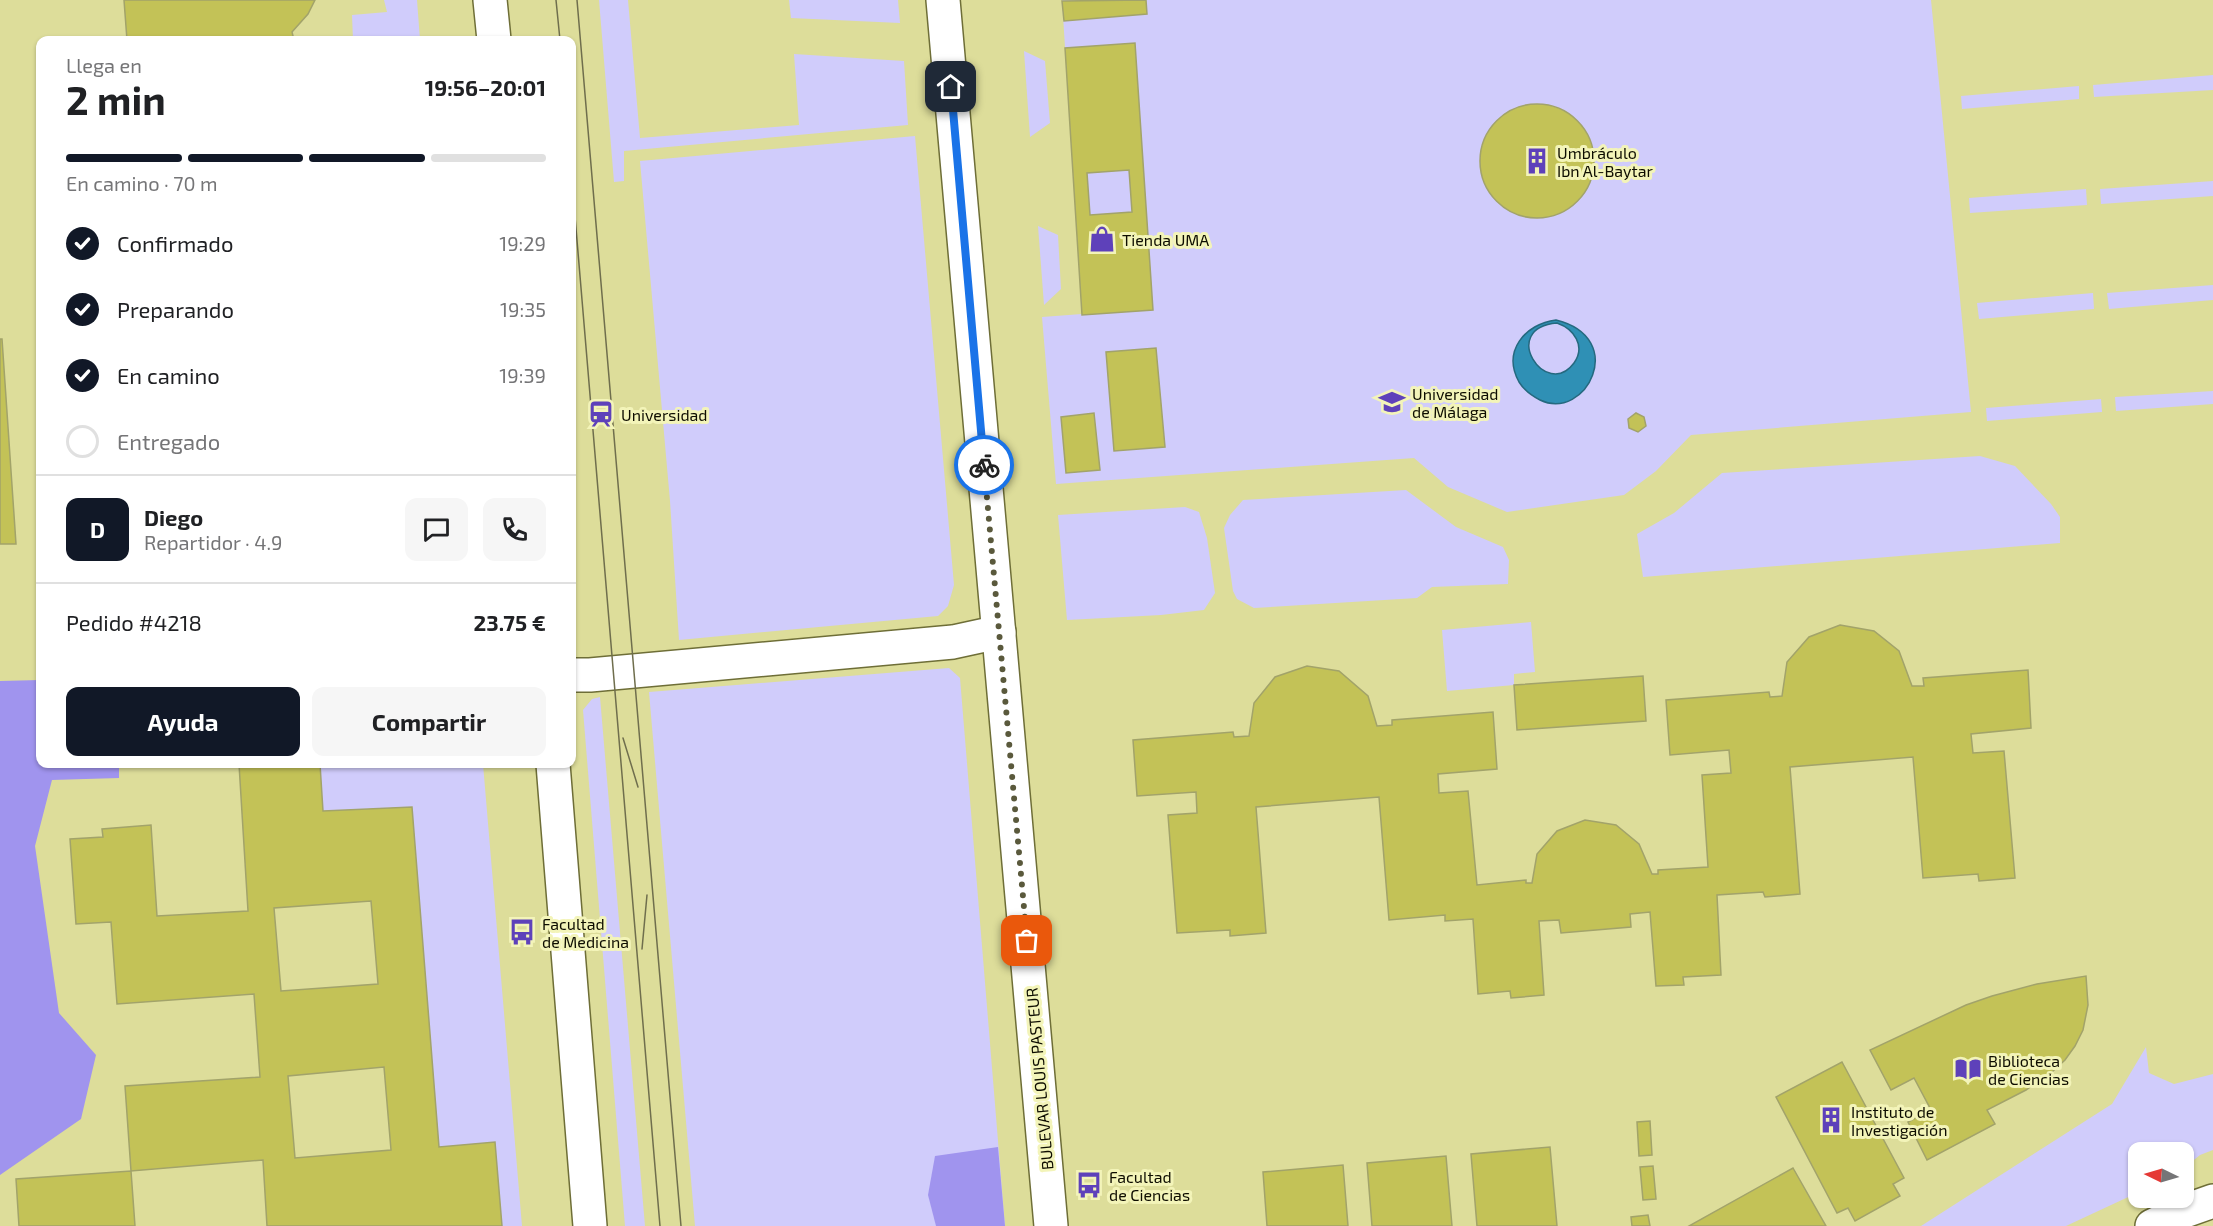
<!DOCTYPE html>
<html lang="es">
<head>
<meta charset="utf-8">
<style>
	:root { --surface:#fff; --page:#f6f6f6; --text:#202124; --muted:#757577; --line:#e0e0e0; --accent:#111827 }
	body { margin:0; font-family:"Exo 2",sans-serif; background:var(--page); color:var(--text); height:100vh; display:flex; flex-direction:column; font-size:22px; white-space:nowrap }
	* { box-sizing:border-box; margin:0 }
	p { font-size:20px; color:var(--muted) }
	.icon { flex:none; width:33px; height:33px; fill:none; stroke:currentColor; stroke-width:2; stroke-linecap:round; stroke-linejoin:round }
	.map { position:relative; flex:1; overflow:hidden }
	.drawer { position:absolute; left:36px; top:36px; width:540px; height:732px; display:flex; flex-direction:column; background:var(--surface); border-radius:12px; box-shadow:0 2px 4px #0004 }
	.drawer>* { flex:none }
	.needle { width:39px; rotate:275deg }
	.controls { position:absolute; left:2128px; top:1142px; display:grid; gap:12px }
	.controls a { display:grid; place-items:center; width:66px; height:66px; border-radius:12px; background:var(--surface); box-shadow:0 2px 4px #0004; font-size:30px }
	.pin { position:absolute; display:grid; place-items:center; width:51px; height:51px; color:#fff; margin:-26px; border-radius:12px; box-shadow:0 3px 9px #0006 }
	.courier { position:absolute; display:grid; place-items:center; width:60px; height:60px; margin:-30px; border:4px solid #1a73e8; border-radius:50%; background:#fff; color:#222; box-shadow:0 2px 8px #0007 }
	.summary em { font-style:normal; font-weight:700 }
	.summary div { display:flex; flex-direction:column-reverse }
	.summary { display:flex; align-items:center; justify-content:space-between; height:102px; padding:0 30px }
	h1 { font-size:39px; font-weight:700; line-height:45px }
	.bar { display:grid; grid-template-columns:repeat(4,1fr); gap:9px 6px; align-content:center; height:72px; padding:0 30px }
	.bar i { height:8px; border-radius:4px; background:var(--line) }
	.bar .selected { background:var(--accent) }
	.bar p { grid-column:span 4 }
	.line { display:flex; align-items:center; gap:15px; padding:0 30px; border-top:2px solid var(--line) }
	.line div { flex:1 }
	.round { display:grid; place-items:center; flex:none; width:63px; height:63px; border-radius:12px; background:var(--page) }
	ol { padding:0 30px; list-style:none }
	li { display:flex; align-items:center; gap:18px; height:66px }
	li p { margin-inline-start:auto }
	li .icon { padding:6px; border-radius:50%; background:var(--accent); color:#fff; stroke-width:4 }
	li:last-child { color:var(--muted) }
	li i { width:33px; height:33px; border:3px solid var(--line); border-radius:50% }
	.cta { display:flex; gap:12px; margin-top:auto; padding:12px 30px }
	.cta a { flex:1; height:69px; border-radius:12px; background:var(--accent); color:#fff; font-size:24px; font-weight:700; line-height:69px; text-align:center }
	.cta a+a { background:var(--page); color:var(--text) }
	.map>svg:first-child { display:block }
	.built { fill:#dddd9a; fill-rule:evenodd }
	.green { fill:#d0ccfb }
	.forest { fill:#a094ee }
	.water { fill:#2f90b5; stroke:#25697f; stroke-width:1.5; fill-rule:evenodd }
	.building { fill:#c3c257; stroke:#a2a36a; stroke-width:1.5; fill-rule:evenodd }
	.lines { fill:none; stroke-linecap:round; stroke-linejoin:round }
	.tertiary-casing { stroke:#6e6e37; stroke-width:36 }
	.secondary-casing { stroke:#6e6e37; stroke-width:36 }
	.tertiary { stroke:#fff; stroke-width:33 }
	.secondary { stroke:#fff; stroke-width:33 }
	.tram { stroke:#6f6e4d; stroke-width:1.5 }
	.done { stroke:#5a593c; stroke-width:6; stroke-dasharray:0 10.8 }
	.route { stroke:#1a73e8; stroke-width:8 }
	.labels { text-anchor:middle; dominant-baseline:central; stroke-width:6; stroke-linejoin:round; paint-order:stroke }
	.poi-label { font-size:16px; fill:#0e0d00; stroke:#f3f4b9; text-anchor:start }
	.street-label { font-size:16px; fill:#0e0d00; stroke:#f3f4b9 }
</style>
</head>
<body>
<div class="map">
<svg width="2213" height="1226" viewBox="0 0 2213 1226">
	<rect width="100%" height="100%" fill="#e6e7ac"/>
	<path class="built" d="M0,0h2213v1226h-2213zM40,40h532v724h-532zM2139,1152h45v45h-45z"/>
	<g class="green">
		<polygon points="384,0 417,0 420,40 353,40 352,15 387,12"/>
		<polygon points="599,0 628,0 640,138 799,125 794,54 904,61 908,125 624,151 624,181 614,182"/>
		<polygon points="789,0 898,0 900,23 791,18"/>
		<polygon points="1062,0 1931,0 1971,412 1691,435 1656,471 1624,495 1507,512 1448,487 1414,458 1056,484 1042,317 1082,314"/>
		<polygon points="1024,51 1045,61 1050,123 1030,137"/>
		<polygon points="2213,75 2213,90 2094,97 2093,85"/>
		<polygon points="2079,86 2079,99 1962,109 1961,96"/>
		<polygon points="915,136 954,585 948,606 938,616 679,640 670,501 640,161"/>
		<polygon points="2213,181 2213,196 2101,204 2100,189"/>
		<polygon points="2086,189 2087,205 1970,213 1969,198"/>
		<polygon points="1038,226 1058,235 1061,289 1044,305"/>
		<polygon points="2213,285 2213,300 2109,309 2107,293"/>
		<polygon points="2093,293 2094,309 1979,319 1977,303"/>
		<polygon points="2213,391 2213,404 2116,411 2115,397"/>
		<polygon points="2101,399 2102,412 1987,421 1986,408"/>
		<polygon points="1980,456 2015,466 2051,504 2060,517 2060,543 1643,577 1637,534 1674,513 1722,473"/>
		<polygon points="1406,490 1456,527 1503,547 1509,560 1508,584 1432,587 1417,598 1254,608 1237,599 1233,591 1224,528 1230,515 1243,500"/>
		<polygon points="1185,507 1199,512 1207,538 1215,593 1204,610 1161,615 1067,620 1058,515"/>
		<polygon points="1531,622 1535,672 1514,674 1514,685 1447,691 1442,630"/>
		<polygon points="949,668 960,678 1005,1226 695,1226 649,692"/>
		<polygon points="600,697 645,1226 625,1226 583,710 592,699"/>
		<polygon points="320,764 483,764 522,1226 502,1226 495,1143 439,1147 412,807 323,811"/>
		<polygon points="2146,1047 2149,1073 2174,1084 2213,1074 2213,1150 2200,1155 2184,1168 2184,1152 2139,1152 2139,1192 2066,1226 1921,1226 2112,1104"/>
	</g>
	<g class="forest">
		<polygon points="40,680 40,764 119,764 119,778 52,780 35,846 59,1013 96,1055 81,1119 0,1175 0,681"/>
		<polygon points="998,1147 1005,1226 936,1226 928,1195 935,1156"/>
	</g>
	<path class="water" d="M1556,320c73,18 30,102 -16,80 -8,-4 -16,-10 -21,-18 -17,-31 6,-58 37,-62zM1557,323c17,6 29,23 17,40 -28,38 -76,-35 -17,-40z"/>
	<g class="building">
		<polygon points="124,0 315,0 308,14 292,32 294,40 127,40"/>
		<polygon points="1146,0 1147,14 1064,21 1062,1"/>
		<path d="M1135,43l18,267 -71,5 -17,-267zM1129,170l3,42 -42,3 -3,-42z"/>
		<circle cx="1537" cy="161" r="57"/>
		<polygon points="0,339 2,339 16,544 0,544"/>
		<polygon points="1156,348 1165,447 1114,451 1106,352"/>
		<polygon points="1094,413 1100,470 1066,473 1061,417"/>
		<polygon points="1636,413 1644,417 1646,426 1638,432 1629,428 1628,419"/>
		<polygon points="1840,625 1874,631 1899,651 1912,686 1924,686 1923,678 2028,670 2031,728 1971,734 1973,753 2004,751 2015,878 1979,881 1978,874 1923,878 1913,757 1790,767 1800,894 1765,897 1763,892 1717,895 1721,975 1683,977 1684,985 1656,986 1650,912 1630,914 1631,927 1561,933 1559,920 1539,921 1544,995 1511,998 1510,991 1478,994 1473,919 1445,921 1445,915 1389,920 1379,797 1256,807 1266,933 1230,936 1230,930 1177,933 1168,815 1197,813 1196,792 1137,796 1133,740 1233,732 1234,737 1249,736 1254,703 1275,677 1307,666 1339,671 1368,696 1377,726 1392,725 1392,720 1493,712 1497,769 1438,774 1439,793 1468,791 1477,885 1526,880 1526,883 1532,883 1537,854 1557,831 1585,820 1616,825 1639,844 1652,874 1658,874 1658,870 1708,867 1702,775 1731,773 1729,750 1670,755 1666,700 1769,692 1770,697 1782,696 1787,662 1809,637"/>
		<polygon points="1643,676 1646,721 1517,730 1514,685"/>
		<path d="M239,764h81l3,47 89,-4 27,340 56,-5 7,84h-235l-4,-66 -132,11 -6,-85 135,-9 -6,-83 -137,10 -6,-82 -35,2 -6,-85 33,-2 -1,-8 49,-4 6,91 91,-5zM371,901l7,83 -97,7 -7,-83zM384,1067l7,83 -96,8 -7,-82z"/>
		<polygon points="2086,976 2088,1005 2083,1030 2075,1046 2065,1060 2052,1072 2026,1090 1987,1110 1995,1124 1927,1160 1908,1122 1931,1110 1914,1078 1891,1090 1870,1050 1966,1005 1992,996 2037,984"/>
		<polygon points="1842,1062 1904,1178 1893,1184 1900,1196 1855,1221 1848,1208 1837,1213 1776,1097"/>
		<polygon points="1650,1121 1652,1155 1639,1156 1637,1122"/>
		<polygon points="1550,1147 1557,1226 1477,1226 1471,1154"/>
		<polygon points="1446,1156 1452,1226 1372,1226 1367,1163"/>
		<polygon points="1343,1165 1348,1226 1267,1226 1263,1172"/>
		<polygon points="1653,1166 1656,1199 1643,1200 1640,1167"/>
		<polygon points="1793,1168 1826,1226 1689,1226"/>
		<polygon points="131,1171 135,1226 19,1226 16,1179"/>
		<polygon points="1648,1215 1650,1226 1632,1226 1631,1217"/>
	</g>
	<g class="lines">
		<g class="tertiary-casing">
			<g id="tertiary">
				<polyline points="490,0 494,40"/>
				<polyline points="943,0 1051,1226"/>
				<polyline points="572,675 590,675 953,642 999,632"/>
				<polyline points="553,764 590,1226"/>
			</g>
		</g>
		<g class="secondary-casing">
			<polyline id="secondary" points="2152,1226 2179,1213 2213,1201"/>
		</g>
		<use href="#tertiary" class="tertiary"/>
		<use href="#secondary" class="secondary"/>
		<g class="tram">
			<polyline points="556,0 560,40"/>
			<polyline points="577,0 681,1226"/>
			<polyline points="572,181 660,1226"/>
			<polyline points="623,738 638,787"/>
			<polyline points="642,949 647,895"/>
		</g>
	</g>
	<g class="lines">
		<polyline class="done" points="984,465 1027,941"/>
		<polyline class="route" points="951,87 984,465"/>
	</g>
	<defs>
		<g id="building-bare" transform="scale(2.07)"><path d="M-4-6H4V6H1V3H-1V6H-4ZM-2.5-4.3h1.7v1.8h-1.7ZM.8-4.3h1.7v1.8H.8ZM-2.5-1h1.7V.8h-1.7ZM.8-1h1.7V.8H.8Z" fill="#5e41ba" stroke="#f3f4b9" stroke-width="2.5" paint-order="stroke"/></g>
		<g id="shop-bare" transform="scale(2.07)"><path d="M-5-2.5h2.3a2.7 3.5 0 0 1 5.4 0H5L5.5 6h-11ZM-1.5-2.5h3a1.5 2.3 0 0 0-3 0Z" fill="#5e41ba" stroke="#f3f4b9" stroke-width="2.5" paint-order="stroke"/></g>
		<g id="university-bare" transform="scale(2.07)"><path d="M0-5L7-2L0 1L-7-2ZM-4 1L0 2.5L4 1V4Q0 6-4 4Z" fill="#5e41ba" stroke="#f3f4b9" stroke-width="2.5" paint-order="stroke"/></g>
		<g id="station-bare" transform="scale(2.07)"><path d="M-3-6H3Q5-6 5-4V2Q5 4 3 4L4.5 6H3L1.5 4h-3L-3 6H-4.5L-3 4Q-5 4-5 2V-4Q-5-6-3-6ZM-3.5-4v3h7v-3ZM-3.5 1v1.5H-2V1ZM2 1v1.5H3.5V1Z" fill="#5e41ba" stroke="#f3f4b9" stroke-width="2.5" paint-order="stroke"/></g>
		<g id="bus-bare" transform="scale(2.07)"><path d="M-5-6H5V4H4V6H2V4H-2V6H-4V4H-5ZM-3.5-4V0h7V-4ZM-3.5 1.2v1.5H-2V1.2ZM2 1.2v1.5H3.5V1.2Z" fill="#5e41ba" stroke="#f3f4b9" stroke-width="2.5" paint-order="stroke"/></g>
		<g id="library-bare" transform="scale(2.07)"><path d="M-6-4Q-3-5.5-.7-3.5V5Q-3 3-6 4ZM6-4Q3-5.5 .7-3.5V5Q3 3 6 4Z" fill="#5e41ba" stroke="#f3f4b9" stroke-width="2.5" paint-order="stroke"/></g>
	</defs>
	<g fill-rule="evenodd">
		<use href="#building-bare" x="1537" y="161"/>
		<use href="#shop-bare" x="1102" y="239"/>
		<use href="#university-bare" x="1392" y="402"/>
		<use href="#station-bare" x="601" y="414"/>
		<use href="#bus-bare" x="522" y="932"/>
		<use href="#library-bare" x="1968" y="1069"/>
		<use href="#building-bare" x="1831" y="1120"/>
		<use href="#bus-bare" x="1089" y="1185"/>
	</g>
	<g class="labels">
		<g class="poi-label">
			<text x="1557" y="152">Umbráculo<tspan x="1557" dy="18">Ibn Al-Baytar</tspan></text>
			<text x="1122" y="239">Tienda UMA</text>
			<text x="1412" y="393">Universidad<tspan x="1412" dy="18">de Málaga</tspan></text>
			<text x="621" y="414">Universidad</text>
			<text x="542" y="923">Facultad<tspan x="542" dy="18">de Medicina</tspan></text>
			<text x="1988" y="1060">Biblioteca<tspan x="1988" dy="18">de Ciencias</tspan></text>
			<text x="1851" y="1111">Instituto de<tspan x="1851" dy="18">Investigación</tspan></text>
			<text x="1109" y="1176">Facultad<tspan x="1109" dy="18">de Ciencias</tspan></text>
		</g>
		<g class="street-label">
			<text transform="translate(1039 1079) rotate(-95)">BULEVAR LOUIS PASTEUR</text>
		</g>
	</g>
</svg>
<div class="controls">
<a><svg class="needle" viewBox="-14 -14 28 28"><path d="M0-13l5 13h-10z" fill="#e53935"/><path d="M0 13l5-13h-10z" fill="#757577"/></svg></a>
</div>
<div class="pin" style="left:1027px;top:941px;background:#ea580c"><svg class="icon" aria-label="bag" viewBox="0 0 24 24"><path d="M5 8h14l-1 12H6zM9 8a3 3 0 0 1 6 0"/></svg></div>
<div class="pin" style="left:951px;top:87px;background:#1f2937"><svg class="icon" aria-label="home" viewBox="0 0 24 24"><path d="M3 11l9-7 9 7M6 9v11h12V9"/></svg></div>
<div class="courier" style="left:984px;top:465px"><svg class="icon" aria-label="bike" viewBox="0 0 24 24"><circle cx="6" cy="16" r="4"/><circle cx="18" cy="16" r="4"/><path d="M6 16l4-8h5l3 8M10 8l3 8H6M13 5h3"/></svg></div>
<section class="drawer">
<div class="summary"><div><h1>2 min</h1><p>Llega en</p></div><em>19:56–20:01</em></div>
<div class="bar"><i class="selected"></i><i class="selected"></i><i class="selected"></i><i></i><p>En camino · 70 m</p></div>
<ol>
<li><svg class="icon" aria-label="check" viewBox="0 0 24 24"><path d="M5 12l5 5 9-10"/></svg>Confirmado<p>19:29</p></li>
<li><svg class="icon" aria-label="check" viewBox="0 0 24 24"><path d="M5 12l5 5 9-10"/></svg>Preparando<p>19:35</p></li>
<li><svg class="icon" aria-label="check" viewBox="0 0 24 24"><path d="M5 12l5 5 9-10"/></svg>En camino<p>19:39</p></li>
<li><i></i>Entregado</li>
</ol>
<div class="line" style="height:108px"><b class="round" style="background:var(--accent);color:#fff">D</b><div><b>Diego</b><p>Repartidor · 4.9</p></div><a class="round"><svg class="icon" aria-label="chat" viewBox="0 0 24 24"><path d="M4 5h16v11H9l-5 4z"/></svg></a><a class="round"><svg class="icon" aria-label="phone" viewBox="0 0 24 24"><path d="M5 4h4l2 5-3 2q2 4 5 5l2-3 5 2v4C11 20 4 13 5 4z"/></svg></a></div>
<div class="line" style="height:78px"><div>Pedido #4218</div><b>23.75 €</b></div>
<div class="cta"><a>Ayuda</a><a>Compartir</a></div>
</section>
</div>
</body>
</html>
